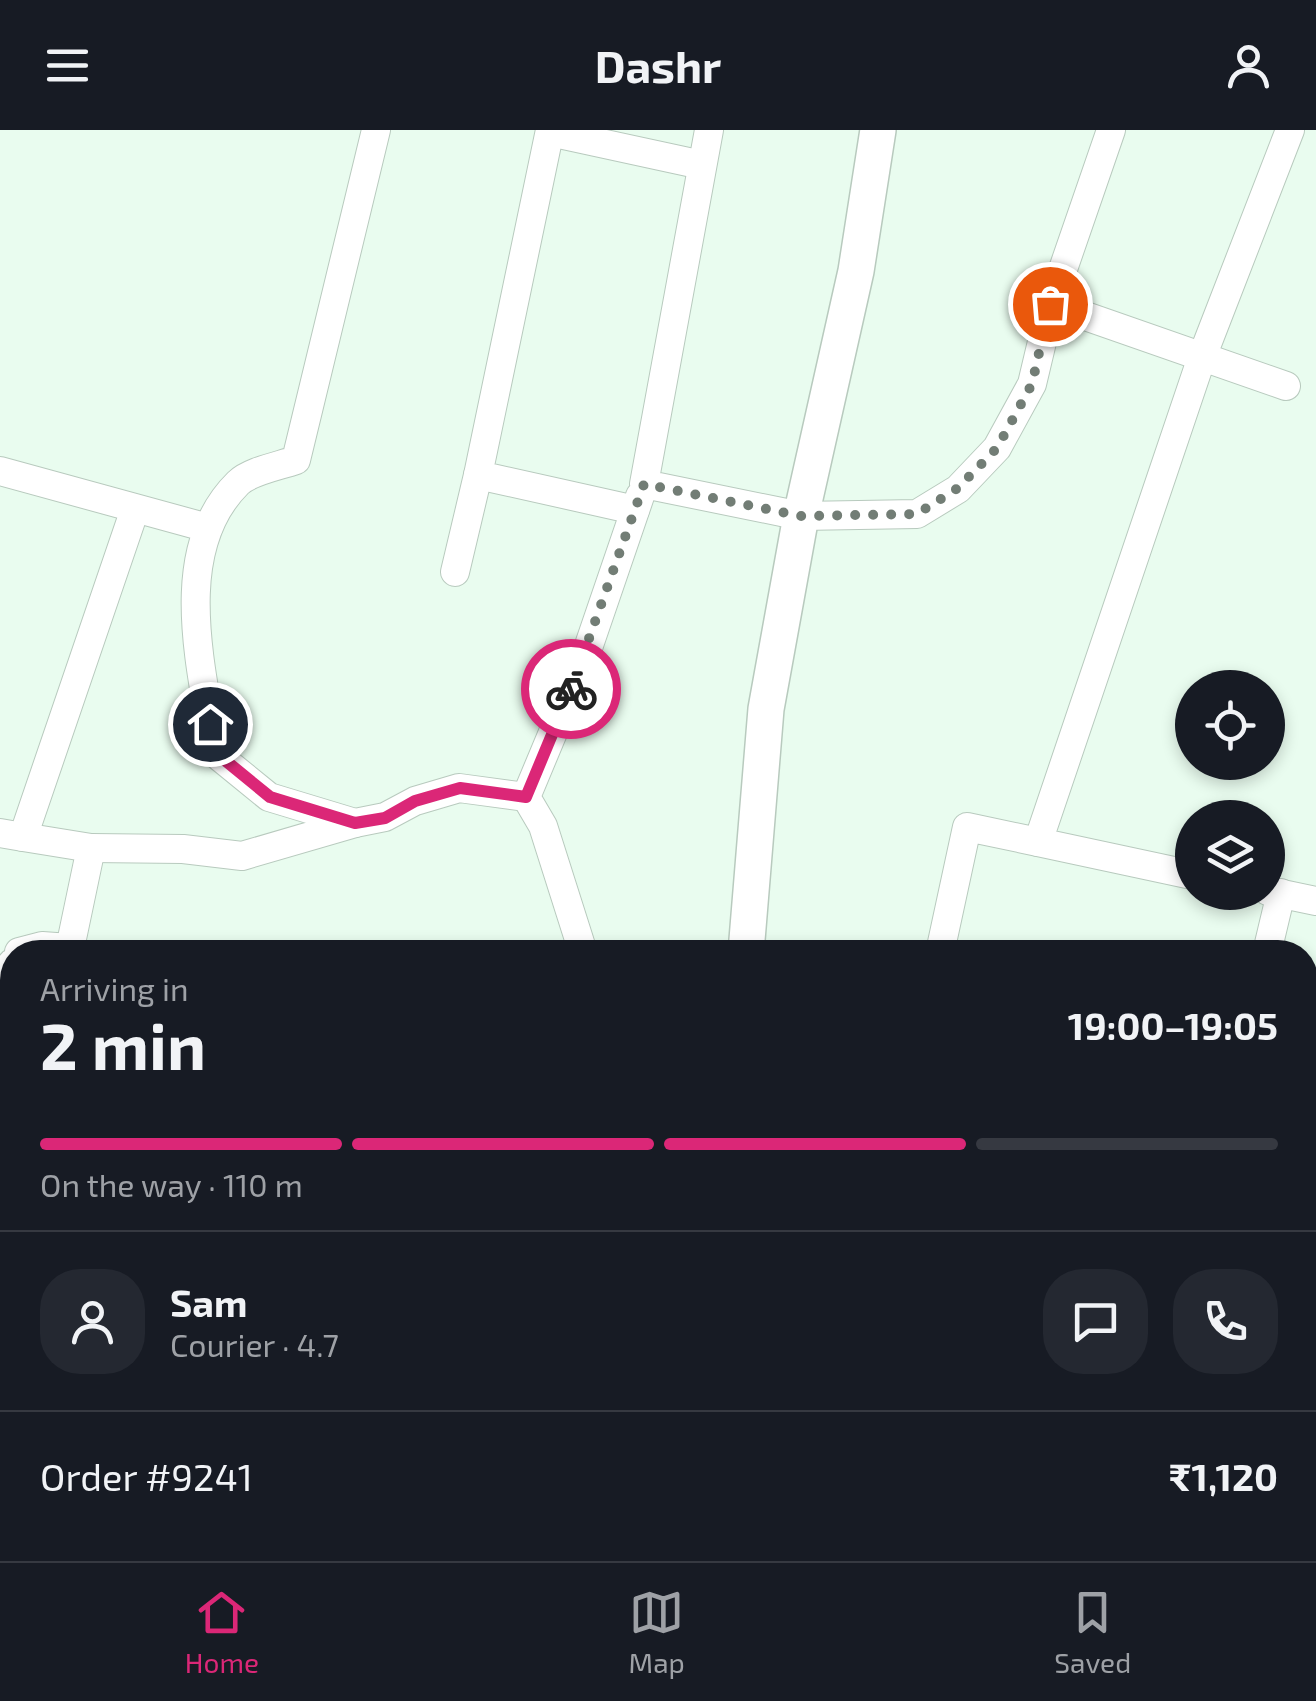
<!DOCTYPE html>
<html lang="en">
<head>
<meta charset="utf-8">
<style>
	:root { --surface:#171b24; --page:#242831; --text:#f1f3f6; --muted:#9ea1a6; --line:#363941; --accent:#db2777 }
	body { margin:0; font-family:"Exo 2",sans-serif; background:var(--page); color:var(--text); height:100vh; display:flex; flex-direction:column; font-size:38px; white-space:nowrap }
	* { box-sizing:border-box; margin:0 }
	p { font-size:32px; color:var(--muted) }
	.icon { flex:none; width:55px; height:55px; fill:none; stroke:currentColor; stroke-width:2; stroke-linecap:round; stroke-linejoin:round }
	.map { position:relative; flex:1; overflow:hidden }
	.details { position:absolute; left:0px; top:810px; width:1318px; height:622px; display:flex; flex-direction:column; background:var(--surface); border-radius:40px 40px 0 0; box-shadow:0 5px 15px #0003 }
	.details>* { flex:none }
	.fabs { position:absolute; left:1175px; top:540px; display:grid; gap:20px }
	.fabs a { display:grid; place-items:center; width:110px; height:110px; border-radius:50%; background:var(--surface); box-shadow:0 5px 15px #0003; font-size:50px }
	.pin { position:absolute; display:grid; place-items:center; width:85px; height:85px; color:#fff; margin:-42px; border:5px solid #fff; border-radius:50%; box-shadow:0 2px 10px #0007 }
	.courier { position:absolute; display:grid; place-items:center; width:100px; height:100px; margin:-50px; border:8px solid #db2777; border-radius:50%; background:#fff; color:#222; box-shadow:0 2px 12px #0007 }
	.head em { font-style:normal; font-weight:700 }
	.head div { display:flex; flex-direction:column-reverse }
	.head { display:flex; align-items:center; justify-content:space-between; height:170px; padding:0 40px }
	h1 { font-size:65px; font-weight:700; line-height:75px }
	.bar { display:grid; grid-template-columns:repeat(4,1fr); gap:15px 10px; align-content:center; height:120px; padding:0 40px }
	.bar i { height:12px; border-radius:8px; background:var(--line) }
	.bar .active { background:var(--accent) }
	.bar p { grid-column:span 4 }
	.line { display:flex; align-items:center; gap:25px; padding:0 40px; border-top:2px solid var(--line) }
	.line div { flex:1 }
	.round { display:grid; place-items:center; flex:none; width:105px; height:105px; border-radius:40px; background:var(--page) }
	header { display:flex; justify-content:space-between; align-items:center; height:130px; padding:0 40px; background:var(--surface); font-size:45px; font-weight:700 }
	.tabs { display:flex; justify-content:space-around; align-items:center; height:140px; border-top:2px solid var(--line); background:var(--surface); font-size:28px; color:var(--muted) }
	.tabs a { display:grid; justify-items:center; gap:5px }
	.tabs .active { color:var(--accent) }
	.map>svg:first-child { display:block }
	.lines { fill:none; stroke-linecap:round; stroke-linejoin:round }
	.minor-casing { stroke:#b8cabe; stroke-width:30 }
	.tertiary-casing { stroke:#b8cabe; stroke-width:38 }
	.minor { stroke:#fff; stroke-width:28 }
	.tertiary { stroke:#fff; stroke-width:35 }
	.done { stroke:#727d75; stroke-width:10; stroke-dasharray:0 18 }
	.route { stroke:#db2777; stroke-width:12 }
</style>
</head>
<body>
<header><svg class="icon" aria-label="menu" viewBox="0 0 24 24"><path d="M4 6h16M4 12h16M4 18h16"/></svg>Dashr<svg class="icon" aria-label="person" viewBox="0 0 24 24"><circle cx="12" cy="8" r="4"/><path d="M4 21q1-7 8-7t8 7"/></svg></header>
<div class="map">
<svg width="1316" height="1431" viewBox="0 0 1316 1431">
	<rect width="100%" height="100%" fill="#e9fcef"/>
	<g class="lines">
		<g class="minor-casing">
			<g id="minor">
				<path d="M376,0l-80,330c-17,6 -46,11 -58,23 -69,68 -36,186 -23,270l54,44 86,26 30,-6 30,-16 44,-13 67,9"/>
				<polyline points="550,0 478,345 635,380"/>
				<polyline points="709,0 644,354 801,386 917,384 958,359 997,318 1032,254 1051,174"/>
				<polyline points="1111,0 1051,174 1286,256"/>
				<polyline points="550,2 702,35"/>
				<polyline points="0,341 208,398"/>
				<polyline points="455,442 478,345"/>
				<polyline points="0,703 23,707 135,379"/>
				<polyline points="91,718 183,719 242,726 355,693"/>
				<polyline points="1192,745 1038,712 1202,227 1290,0"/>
				<polyline points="1268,761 1316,771"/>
				<polyline points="19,822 42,816 70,818 91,718 23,707"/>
				<polyline points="583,822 543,696 526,667 587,521 640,366"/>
				<polyline points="940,822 967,697 1038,712"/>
				<polyline points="1267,822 1281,763"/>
				<polyline points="0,860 12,833"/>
				<polyline points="0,983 12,987"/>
				<polyline points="1305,1167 1316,1171"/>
				<polyline points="244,1420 290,1431"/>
				<polyline points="419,1431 422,1420"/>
				<polyline points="654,1431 656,1420"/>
				<polyline points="852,1431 857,1420"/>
				<polyline points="1063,1431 1068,1420"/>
			</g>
		</g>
		<g class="tertiary-casing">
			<g id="tertiary">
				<polyline points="746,822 766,579 801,386 856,141 878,0"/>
				<polyline points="1281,1420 1306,1431"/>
			</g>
		</g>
		<use href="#minor" class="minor"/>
		<use href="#tertiary" class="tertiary"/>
	</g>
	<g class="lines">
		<polyline class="done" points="571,559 644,354 801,386 917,384 958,358 997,318 1032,254 1050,174"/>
		<polyline class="route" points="210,594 215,622 270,667 355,693 385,688 415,671 460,658 526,667 571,559"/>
	</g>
</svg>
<div class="fabs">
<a><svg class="icon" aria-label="locate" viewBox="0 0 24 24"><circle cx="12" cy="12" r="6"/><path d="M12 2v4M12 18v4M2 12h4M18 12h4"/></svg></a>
<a><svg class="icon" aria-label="layers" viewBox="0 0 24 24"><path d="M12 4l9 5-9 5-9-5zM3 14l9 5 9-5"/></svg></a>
</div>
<div class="pin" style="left:1050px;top:174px;background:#ea580c"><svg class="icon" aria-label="bag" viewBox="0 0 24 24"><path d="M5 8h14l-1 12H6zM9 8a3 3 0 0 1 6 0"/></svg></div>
<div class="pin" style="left:210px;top:594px;background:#1f2937"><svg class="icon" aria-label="home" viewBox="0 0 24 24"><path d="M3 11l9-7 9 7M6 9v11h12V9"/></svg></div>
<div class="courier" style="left:571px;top:559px"><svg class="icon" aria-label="bike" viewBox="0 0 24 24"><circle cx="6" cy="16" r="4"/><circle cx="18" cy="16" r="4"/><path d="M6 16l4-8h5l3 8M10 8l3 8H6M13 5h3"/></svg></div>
<section class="details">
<div class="head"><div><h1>2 min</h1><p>Arriving in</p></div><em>19:00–19:05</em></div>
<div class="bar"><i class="active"></i><i class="active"></i><i class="active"></i><i></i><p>On the way · 110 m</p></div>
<div class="line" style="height:180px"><a class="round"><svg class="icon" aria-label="person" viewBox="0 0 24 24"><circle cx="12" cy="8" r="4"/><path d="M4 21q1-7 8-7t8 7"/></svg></a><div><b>Sam</b><p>Courier · 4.7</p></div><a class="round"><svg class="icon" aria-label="chat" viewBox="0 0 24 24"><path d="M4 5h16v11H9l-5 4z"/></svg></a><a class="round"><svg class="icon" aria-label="phone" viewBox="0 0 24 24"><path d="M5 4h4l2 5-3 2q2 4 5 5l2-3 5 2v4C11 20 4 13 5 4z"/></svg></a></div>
<div class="line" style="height:130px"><div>Order #9241</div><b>₹1,120</b></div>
</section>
</div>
<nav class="tabs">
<a class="active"><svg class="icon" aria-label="home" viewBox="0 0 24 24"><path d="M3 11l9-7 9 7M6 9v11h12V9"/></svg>Home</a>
<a><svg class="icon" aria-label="map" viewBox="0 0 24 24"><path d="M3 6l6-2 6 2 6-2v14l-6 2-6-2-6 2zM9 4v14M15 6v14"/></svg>Map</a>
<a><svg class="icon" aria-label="saved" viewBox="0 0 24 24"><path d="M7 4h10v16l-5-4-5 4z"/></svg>Saved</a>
</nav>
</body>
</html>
